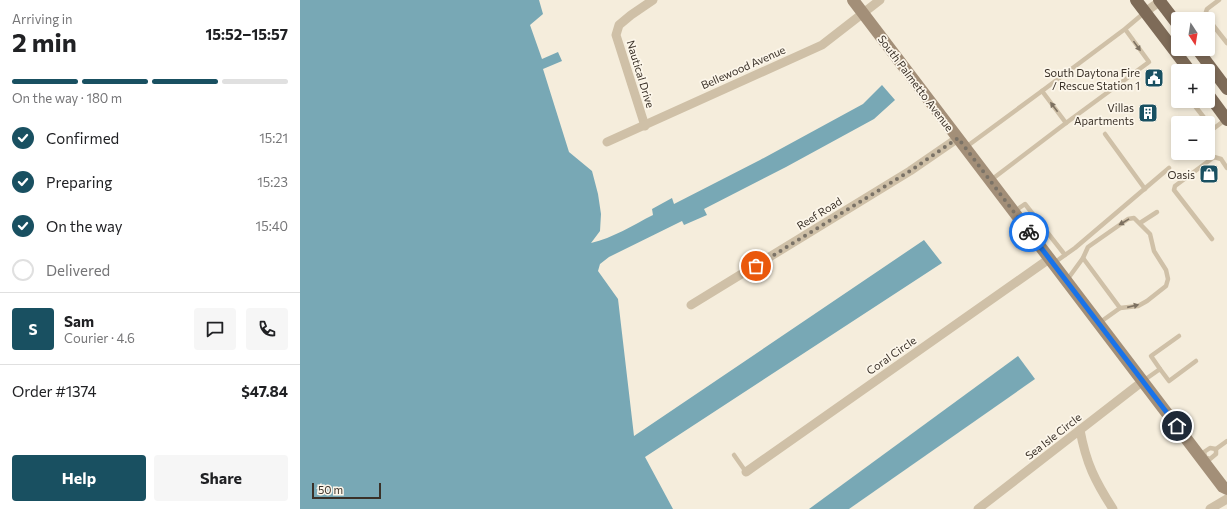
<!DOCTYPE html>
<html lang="en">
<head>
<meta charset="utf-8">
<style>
	:root { --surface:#fff; --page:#f6f6f6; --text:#202124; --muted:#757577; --line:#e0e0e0; --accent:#195061 }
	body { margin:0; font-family:Commissioner,sans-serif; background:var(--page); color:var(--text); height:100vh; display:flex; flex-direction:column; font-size:15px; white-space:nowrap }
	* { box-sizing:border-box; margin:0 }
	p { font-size:13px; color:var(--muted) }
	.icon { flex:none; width:22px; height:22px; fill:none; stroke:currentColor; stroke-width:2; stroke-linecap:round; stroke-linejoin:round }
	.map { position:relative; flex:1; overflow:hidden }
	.side { display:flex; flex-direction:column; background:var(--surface); width:300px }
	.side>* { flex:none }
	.needle { width:26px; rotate:168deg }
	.controls { position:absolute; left:871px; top:12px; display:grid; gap:8px }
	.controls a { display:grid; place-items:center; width:44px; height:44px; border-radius:4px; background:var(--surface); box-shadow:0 2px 6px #0003; font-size:20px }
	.scale { position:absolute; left:12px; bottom:10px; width:69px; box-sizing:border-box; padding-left:4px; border:2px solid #3a3128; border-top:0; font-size:11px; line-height:14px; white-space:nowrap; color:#3a3128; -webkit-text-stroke:3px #fcf6ea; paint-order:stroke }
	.pin { position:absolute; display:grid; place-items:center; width:34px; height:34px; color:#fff; margin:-17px; border:2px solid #fff; border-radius:50%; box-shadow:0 1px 4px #0007 }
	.courier { position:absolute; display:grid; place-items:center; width:40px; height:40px; margin:-20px; border:3px solid #1a73e8; border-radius:50%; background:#fff; color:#222; box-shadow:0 1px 5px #0007 }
	.headline em { font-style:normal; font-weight:700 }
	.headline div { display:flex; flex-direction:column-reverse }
	.headline { display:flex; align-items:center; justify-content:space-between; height:68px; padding:0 12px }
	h1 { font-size:26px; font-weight:700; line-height:30px }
	.bar { display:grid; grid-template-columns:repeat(4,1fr); gap:6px 4px; align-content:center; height:48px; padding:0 12px }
	.bar i { height:5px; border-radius:3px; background:var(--line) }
	.bar .active { background:var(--accent) }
	.bar p { grid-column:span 4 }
	.line { display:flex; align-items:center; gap:10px; padding:0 12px; border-top:1px solid var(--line) }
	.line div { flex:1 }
	.round { display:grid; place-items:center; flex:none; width:42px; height:42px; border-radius:4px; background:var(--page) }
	ol { padding:0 12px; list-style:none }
	li { display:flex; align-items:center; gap:12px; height:44px }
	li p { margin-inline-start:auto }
	li .icon { padding:4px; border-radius:50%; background:var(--accent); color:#fff; stroke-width:4 }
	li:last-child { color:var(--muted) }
	li i { width:22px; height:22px; border:2px solid var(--line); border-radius:50% }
	.cta { display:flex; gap:8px; margin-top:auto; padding:8px 12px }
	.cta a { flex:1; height:46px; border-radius:4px; background:var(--accent); color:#fff; font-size:16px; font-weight:700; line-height:46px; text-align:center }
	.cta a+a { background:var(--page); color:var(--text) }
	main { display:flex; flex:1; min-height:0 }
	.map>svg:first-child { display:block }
	.water { fill:#78a8b5 }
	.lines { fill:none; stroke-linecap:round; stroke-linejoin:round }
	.lane { stroke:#cfc0a7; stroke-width:4.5 }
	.street { stroke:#cfc0a7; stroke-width:9 }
	.secondary { stroke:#a38f78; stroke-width:12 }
	.primary { stroke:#7e6b58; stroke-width:12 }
	.oneway { fill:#7d7161 }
	.done { stroke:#7b7367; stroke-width:4; stroke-dasharray:0 7.2 }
	.route { stroke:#1a73e8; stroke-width:5 }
	.labels { text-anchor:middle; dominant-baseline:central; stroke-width:3.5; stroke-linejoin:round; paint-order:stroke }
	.street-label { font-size:11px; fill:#3a3128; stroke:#fcf6ea }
	.poi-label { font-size:11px; fill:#3a3128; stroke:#fcf6ea; text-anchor:end }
</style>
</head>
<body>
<main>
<section class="side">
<div class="headline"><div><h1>2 min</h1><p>Arriving in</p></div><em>15:52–15:57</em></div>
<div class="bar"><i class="active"></i><i class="active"></i><i class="active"></i><i></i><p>On the way · 180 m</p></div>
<ol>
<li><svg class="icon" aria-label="check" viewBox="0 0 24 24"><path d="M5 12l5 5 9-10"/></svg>Confirmed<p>15:21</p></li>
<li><svg class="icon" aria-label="check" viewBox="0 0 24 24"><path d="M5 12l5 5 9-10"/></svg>Preparing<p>15:23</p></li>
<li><svg class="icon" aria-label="check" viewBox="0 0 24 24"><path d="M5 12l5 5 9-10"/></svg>On the way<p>15:40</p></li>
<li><i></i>Delivered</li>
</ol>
<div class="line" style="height:72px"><b class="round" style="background:var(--accent);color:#fff">S</b><div><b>Sam</b><p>Courier · 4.6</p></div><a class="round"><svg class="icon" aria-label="chat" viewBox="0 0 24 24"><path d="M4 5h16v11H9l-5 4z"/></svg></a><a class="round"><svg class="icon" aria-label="phone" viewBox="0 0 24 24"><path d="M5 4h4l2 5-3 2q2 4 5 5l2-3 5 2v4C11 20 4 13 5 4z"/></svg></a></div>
<div class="line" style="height:52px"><div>Order #1374</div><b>$47.84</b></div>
<div class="cta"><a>Help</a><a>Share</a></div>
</section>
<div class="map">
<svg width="927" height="509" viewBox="0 0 927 509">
	<rect width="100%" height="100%" fill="#f5eddc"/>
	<g class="water">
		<path d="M0,0h239l4,14 -13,11 12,34 16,-7 4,9 -19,8 26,83 23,19 6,23 3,20 -1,17 -9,12c22,-5 42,-18 62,-28l-1,-6 20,-11 2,6 86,-44 103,-56 19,-19 13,15 -21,19 -88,48 -82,42 3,6 -23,10 -2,-4 -73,36 -9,7 -2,7 20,28 16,137 290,-196 18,23 -297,194 28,52h-373z"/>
		<polygon points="718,356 735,379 549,509 509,509"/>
	</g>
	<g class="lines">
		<g class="lane">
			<polyline points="919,0 907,9 905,15 927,43"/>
			<polyline points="825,29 742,91 766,123 849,62 825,29 844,13"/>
			<polyline points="891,101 913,129 925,120"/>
			<polyline points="805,134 845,189"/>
			<polyline points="666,147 742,91"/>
			<polyline points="691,180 766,123"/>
			<polyline points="715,211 725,204 765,255 754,263"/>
			<polyline points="840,223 857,212"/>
			<polyline points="912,239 874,190 875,186 914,157 921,159 927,168"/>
			<polyline points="765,255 775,248 869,168"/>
			<polyline points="783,258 820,308"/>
			<polyline points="767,280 783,258 788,247 828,219 834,218 850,234 854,251 866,270 868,279 866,286 847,301 838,306 820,308 799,323"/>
			<polyline points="860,369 851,356 879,336"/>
			<polyline points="843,381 860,369 869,381 896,361"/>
			<polygon points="910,448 916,449 916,454 910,459 905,457 904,452"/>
			<polyline points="916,449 927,441"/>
			<polyline points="434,455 446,472"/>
		</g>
		<g class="street">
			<polyline points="845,12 862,0"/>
			<polyline points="345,126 316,35 319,25 331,15 353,0"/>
			<polyline points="307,142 522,45 580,0"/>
			<polyline points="391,305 610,171 658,138"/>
			<path d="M780,430c6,33 15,51 33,79"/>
			<polyline points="446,472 749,259"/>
			<polyline points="678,509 843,381"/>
			<polyline points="910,509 927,499"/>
		</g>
		<polyline class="secondary" points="553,0 923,487 927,489"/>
		<g class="primary">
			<polyline points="836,0 890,71"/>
			<polyline points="859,0 878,25"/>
			<polyline points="897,49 927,89"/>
			<polyline points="908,94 927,120"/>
		</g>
	</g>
	<defs><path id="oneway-solid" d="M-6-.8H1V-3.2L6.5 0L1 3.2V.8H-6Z"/></defs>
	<g class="oneway">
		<use href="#oneway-solid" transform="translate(837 46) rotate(54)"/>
		<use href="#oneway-solid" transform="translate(754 107) rotate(-127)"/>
		<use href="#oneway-solid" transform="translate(824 222) rotate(149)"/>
		<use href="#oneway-solid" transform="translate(833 306) rotate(-13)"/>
	</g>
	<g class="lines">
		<polyline class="done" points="456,266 610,171 658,138 729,232"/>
		<polyline class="route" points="729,232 877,426"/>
	</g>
	<defs>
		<g id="civic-square" transform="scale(1)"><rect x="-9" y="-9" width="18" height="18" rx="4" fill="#195061" stroke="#fcf6ea"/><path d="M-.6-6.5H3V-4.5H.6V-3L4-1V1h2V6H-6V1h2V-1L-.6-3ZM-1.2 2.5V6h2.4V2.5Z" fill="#fff"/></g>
		<g id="building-square" transform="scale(1)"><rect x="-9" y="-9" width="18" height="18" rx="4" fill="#195061" stroke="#fcf6ea"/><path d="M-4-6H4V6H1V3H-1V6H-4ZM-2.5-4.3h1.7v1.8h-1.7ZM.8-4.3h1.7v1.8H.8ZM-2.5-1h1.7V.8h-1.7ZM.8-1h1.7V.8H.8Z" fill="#fff"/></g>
		<g id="shop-square" transform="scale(1)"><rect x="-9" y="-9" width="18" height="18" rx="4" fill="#195061" stroke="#fcf6ea"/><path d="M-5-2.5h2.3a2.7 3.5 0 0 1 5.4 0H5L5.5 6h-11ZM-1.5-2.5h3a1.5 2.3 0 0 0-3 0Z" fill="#fff"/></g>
	</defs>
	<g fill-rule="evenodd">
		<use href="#civic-square" x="854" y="78"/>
		<use href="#building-square" x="848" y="113"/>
		<use href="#shop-square" x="909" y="174"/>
	</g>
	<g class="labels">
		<g class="street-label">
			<text transform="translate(443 67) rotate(-24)">Bellewood Avenue</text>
			<text transform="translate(341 74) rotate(73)">Nautical Drive</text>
			<text transform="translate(616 83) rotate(53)">South Palmetto Avenue</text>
			<text transform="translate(519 213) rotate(-32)">Reef Road</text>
			<text transform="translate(591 355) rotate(-35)">Coral Circle</text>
			<text transform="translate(753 436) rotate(-38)">Sea Isle Circle</text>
		</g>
		<g class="poi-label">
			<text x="840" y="72">South Daytona Fire<tspan x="840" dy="13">/ Rescue Station 1</tspan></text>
			<text x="834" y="107">Villas<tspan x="834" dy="13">Apartments</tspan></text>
			<text x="895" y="174">Oasis</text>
		</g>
	</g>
</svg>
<div class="controls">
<a><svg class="needle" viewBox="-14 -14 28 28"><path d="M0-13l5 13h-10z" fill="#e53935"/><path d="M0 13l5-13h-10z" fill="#757577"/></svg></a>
<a>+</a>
<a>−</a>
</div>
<div class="scale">50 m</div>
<div class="pin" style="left:456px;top:266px;background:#ea580c"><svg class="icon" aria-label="bag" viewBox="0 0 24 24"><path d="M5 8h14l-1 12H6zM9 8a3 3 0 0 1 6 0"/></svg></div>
<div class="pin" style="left:877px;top:426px;background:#1f2937"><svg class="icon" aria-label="home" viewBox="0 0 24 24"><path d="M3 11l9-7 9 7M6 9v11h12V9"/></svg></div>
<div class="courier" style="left:729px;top:232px"><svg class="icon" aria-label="bike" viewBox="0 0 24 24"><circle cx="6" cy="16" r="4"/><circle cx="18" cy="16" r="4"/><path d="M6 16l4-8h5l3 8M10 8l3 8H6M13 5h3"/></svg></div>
</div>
</main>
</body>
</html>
